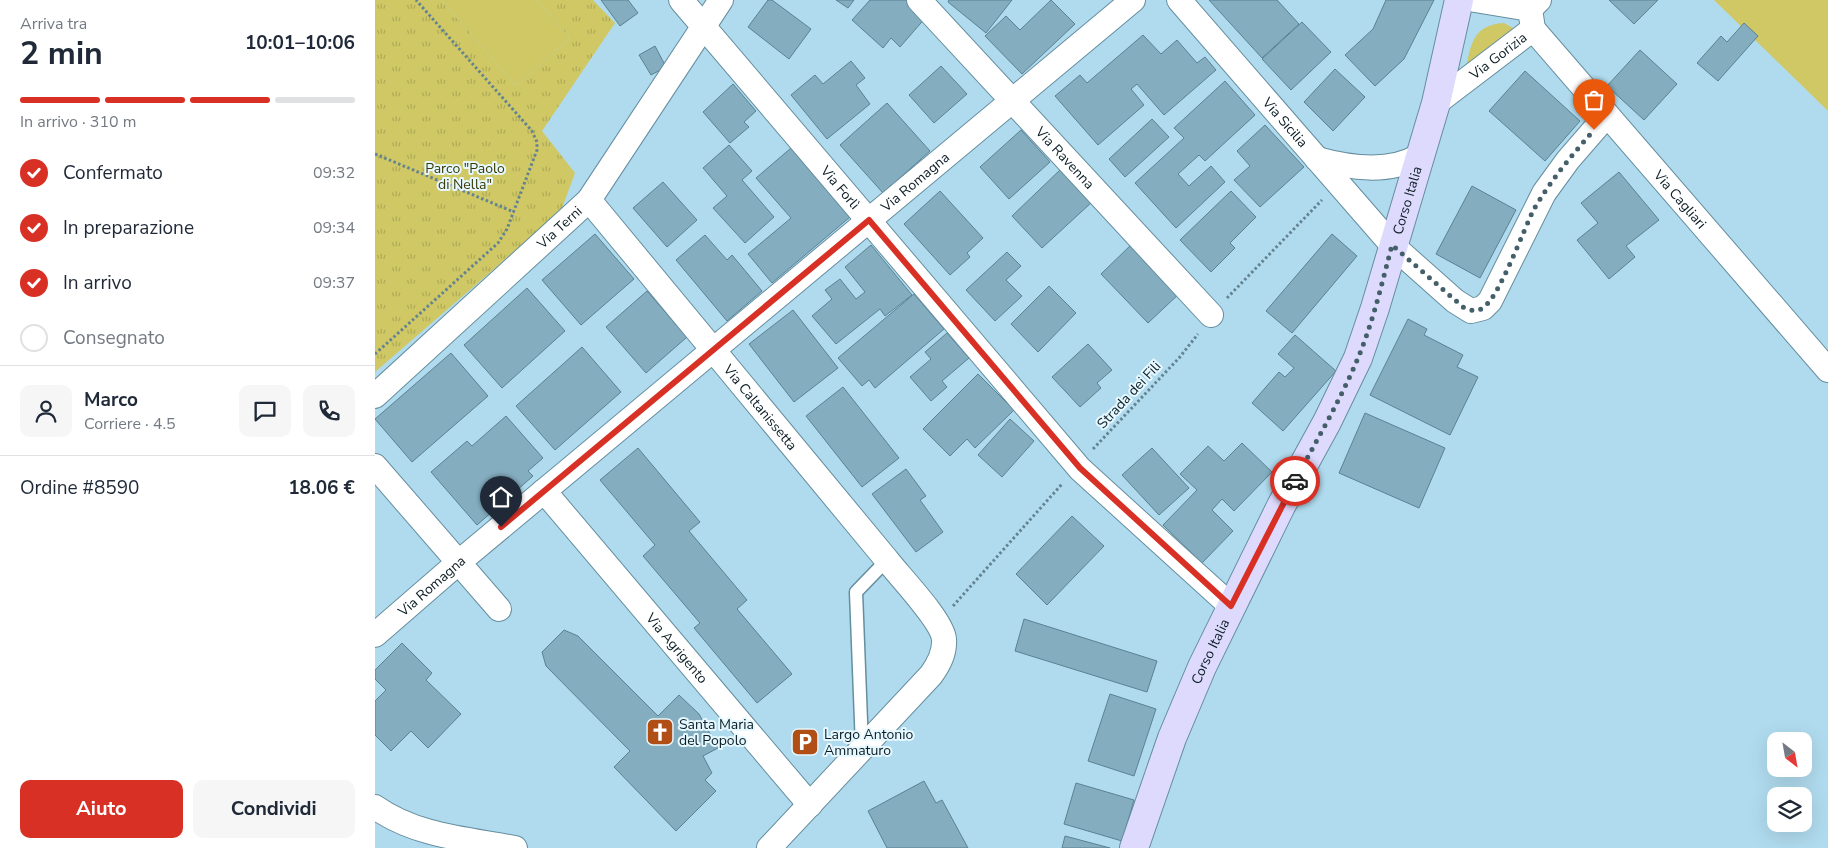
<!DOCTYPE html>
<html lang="it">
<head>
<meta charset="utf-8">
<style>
	:root { --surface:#fff; --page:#f6f6f7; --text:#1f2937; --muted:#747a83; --line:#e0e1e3; --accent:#d93025 }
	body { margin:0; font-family:"Nunito Sans",sans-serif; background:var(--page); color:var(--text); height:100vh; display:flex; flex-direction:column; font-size:19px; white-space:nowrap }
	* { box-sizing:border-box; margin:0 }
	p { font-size:16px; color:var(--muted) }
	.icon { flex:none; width:28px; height:28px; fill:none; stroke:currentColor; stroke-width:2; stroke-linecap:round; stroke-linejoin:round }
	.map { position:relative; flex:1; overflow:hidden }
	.drawer { display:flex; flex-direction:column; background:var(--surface); width:375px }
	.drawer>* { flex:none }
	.needle { width:32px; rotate:149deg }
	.tools { position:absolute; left:1392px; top:732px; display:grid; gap:10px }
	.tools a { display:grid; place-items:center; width:45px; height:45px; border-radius:10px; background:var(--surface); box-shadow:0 5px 20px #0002; font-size:25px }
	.pin { position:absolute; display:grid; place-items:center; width:42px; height:42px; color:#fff; margin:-51px -21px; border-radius:50% 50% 50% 0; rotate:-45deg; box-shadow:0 0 5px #0007 }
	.pin .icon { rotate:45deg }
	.courier { position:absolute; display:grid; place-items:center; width:50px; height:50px; margin:-25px; border:4px solid #d93025; border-radius:50%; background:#fff; color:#222; box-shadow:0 1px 6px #0007 }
	.summary em { font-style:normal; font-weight:700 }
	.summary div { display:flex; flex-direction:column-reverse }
	.summary { display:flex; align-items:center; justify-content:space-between; height:85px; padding:0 20px }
	h1 { font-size:32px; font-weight:700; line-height:38px }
	.bar { display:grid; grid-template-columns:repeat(4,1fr); gap:8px 5px; align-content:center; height:60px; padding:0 20px }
	.bar i { height:6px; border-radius:4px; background:var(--line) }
	.bar .active { background:var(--accent) }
	.bar p { grid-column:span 4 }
	.line { display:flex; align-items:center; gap:12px; padding:0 20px; border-top:1px solid var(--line) }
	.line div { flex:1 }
	.round { display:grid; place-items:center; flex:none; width:52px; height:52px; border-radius:10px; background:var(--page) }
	ol { padding:0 20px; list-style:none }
	li { display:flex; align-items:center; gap:15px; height:55px }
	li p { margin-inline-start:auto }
	li .icon { padding:5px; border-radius:50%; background:var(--accent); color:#fff; stroke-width:4 }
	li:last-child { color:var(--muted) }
	li i { width:28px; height:28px; border:2px solid var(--line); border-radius:50% }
	.cta { display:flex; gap:10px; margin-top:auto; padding:10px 20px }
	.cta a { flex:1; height:58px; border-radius:10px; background:var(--accent); color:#fff; font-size:20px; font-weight:700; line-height:58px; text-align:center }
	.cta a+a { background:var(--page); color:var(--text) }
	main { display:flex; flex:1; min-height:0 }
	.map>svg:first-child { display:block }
	.green { fill:#cfc865 }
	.park { fill:url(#park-tufts) }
	.building { fill:#84aec0; stroke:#598293 }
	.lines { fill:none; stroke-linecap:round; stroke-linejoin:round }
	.lane-casing { stroke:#658e9f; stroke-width:15 }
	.street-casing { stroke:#658e9f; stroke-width:26 }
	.secondary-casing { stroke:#658e9f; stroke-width:30 }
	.path { stroke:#648390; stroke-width:3; stroke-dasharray:2.5 2.5; stroke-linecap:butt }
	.lane { stroke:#fff; stroke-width:12 }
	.street { stroke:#fff; stroke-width:24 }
	.secondary { stroke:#dddafe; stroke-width:28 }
	.done { stroke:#455f6a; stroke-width:5; stroke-dasharray:0 9 }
	.route { stroke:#d93025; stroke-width:6 }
	.labels { text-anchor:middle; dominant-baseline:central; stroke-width:4; stroke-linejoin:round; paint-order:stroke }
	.street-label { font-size:14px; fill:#0b1c23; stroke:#e6f8ff }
	.park-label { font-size:14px; fill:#3d3a05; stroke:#e6f8ff }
	.poi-label { font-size:14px; fill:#0b1c23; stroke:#e6f8ff; text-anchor:start }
</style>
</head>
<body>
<main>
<section class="drawer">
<div class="summary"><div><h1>2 min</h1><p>Arriva tra</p></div><em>10:01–10:06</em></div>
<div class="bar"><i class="active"></i><i class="active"></i><i class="active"></i><i></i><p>In arrivo · 310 m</p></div>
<ol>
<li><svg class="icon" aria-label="check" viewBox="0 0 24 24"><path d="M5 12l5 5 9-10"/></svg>Confermato<p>09:32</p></li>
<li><svg class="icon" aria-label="check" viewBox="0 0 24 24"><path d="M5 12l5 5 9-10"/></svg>In preparazione<p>09:34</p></li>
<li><svg class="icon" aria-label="check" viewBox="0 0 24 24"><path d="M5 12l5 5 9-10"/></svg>In arrivo<p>09:37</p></li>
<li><i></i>Consegnato</li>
</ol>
<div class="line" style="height:90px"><a class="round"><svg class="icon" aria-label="person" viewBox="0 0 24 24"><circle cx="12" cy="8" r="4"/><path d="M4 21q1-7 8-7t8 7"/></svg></a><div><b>Marco</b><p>Corriere · 4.5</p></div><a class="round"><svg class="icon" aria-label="chat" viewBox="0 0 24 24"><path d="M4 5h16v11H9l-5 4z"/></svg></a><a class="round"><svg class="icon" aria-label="phone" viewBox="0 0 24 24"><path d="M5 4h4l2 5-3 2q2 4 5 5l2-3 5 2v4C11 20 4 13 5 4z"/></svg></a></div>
<div class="line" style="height:65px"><div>Ordine #8590</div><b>18.06 €</b></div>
<div class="cta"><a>Aiuto</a><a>Condividi</a></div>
</section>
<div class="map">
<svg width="1453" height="848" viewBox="0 0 1453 848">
	<defs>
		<pattern id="park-tufts" width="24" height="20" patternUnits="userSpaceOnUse" patternTransform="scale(1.25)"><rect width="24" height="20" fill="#cfc865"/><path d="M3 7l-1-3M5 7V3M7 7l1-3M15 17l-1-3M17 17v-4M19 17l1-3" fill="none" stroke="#b0ab57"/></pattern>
	</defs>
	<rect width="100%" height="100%" fill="#b0dbee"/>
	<g class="green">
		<polygon points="66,0 162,0 195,38 141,86"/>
		<polygon points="1339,0 1453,0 1453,111"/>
		<path d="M1129,23l11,6 -51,47c7,-28 6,-51 40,-53z"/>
	</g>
	<polygon class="park" points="0,0 66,0 141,86 195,38 162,0 218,0 240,23 167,131 200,173 186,211 0,372"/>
	<g class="building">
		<polygon points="226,0 253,0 263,13 245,26"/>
		<polygon points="393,0 397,0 436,29 414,59 373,27"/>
		<polygon points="461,0 479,0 473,8"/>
		<polygon points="495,0 533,0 552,16 525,47 516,38 508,48 477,20"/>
		<polygon points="574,0 637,0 611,33 573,2"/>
		<polygon points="676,0 700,24 647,74 610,36 631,16 645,30"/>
		<polygon points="834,0 902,0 924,24 887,58"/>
		<polygon points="1011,0 1059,0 1029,59 1000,86 970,55 998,29"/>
		<polygon points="1234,0 1283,0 1259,24"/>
		<polygon points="927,22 956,52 916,90 887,59"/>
		<polygon points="1369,23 1383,36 1343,81 1322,63 1346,36 1352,42"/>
		<polygon points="768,35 786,54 802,40 822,63 830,57 841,70 789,115 762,84 756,89 769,105 723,145 680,96 705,75 712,83"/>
		<polygon points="280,46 291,67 276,75 264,55"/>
		<polygon points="1265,50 1302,84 1269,120 1232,86"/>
		<polygon points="476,61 490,78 481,85 495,104 452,139 416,95 440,75 448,84"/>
		<polygon points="566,66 592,94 559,123 534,95"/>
		<polygon points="960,69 990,97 958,131 929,102"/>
		<polygon points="1150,71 1205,121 1170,161 1114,111"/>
		<polygon points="850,81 880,115 830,161 824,155 803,174 814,186 836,166 850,182 801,228 760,183 809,138 799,128"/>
		<polygon points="358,84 381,111 369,122 374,127 355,143 328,112"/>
		<polygon points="512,103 555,151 508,193 465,145"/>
		<polygon points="777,119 794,137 750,177 734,159"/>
		<polygon points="890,125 929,167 885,207 859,180 875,166 862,151"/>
		<polygon points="646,130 675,162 634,199 605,167"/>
		<polygon points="354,145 377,171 367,180 399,217 370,243 338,208 352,196 328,168"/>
		<polygon points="416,148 475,217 397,283 373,254 416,218 381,178"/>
		<polygon points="686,169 717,202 667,248 637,216"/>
		<polygon points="1244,172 1284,220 1251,246 1260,257 1234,279 1202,240 1223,223 1206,203"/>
		<polygon points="288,182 322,220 292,247 258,208"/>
		<polygon points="1097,186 1141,210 1105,278 1061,254"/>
		<polygon points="565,191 608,238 592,253 595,257 575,275 529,224"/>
		<polygon points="856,191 881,217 855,243 860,248 836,272 805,240"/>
		<polygon points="220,234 259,279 206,325 167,280"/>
		<polygon points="957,234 982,256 917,333 891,311"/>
		<polygon points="330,235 352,260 357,255 387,291 352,321 301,260"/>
		<polygon points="758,243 806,292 773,323 726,274"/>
		<polygon points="496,245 537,295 510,316 505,309 461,344 437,316 457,299 450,290 465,279 481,299 490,292 470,267"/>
		<polygon points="632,252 646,266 631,280 647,296 620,321 591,290"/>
		<polygon points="674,286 701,313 663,352 636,324"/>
		<polygon points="152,288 190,331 127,388 89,345"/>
		<polygon points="272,291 312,337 271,373 231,327"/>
		<polygon points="539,294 569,329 500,388 494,380 487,386 463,358"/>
		<polygon points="418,310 463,368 419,402 374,344"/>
		<polygon points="1033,319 1052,329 1049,335 1088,355 1082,367 1103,377 1075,435 995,395"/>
		<polygon points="572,333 594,358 567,381 572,387 556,401 535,377 556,359 550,352"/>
		<polygon points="920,335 961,371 908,431 877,403 904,372 910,377 919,368 903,354"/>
		<polygon points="713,344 737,370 722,383 726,388 705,407 677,377"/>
		<polygon points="207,347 246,392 180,450 141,406"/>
		<polygon points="76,353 113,396 37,462 0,419"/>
		<polygon points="603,374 639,410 600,448 592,439 575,456 548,429"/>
		<polygon points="468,387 524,458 487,487 431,416"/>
		<polygon points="990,413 1070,448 1044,508 964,473"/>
		<polygon points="131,416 168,458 153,471 158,476 102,525 56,472 92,441 97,446"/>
		<polygon points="635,419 659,441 627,477 603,455"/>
		<polygon points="867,443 897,472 859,511 847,499 837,510 858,531 827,563 788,525 822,490 805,474 833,446 849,461"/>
		<polygon points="263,448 325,522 314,531 372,600 362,609 417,674 382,703 319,628 325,623 268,556 280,545 225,480"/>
		<polygon points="777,448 814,488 784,515 747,475"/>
		<polygon points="531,469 551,496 545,500 568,532 541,552 497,494"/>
		<polygon points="697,516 729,546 672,605 641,574"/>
		<polygon points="649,619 782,661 772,692 640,651"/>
		<polygon points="189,630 203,636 283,716 304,695 324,714 343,748 328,756 337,773 330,780 341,791 301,831 239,767 255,751 171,666 167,652"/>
		<polygon points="27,643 57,673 51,680 86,714 53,748 36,731 16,751 0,735 0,701 11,690 0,679 0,670"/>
		<polygon points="735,694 781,709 759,776 713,761"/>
		<polygon points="549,781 561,803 567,800 593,848 512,848 493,811"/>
		<polygon points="701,783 759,800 747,841 689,824"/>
		<polygon points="690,836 735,848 687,848"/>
	</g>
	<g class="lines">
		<g class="lane-casing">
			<polyline id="lane" points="487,747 481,592 512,560"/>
		</g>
		<g class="street-casing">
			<g id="street">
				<path id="s1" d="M306,0l399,469 151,137"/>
				<path id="s2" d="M544,0l292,315"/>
				<path id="s3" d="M804,0l213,245 63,56 16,10 12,-3 7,-7 54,-108 24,-33 39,-45"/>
				<polyline points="1100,0 1155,9"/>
				<path id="s4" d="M1158,29l295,341"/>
				<path id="s5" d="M1061,103l97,-74 -3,-20 9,-9"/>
				<path d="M942,159c33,9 72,15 102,-3"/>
				<path id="s6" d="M214,200l298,360c13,17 55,60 57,79 1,14 -5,25 -13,36l-162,173"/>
				<path id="s7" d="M0,396l214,-196 132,-200"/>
				<polyline points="0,466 124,609"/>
				<path id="s8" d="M169,491l266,314"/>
				<path id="s9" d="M0,635l84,-73 674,-562"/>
				<path d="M0,807c41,29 92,32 140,41"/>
			</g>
		</g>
		<g class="secondary-casing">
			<g id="secondary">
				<path id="s10" d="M759,848l38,-110 30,-71 79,-161 46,-84 31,-64 17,-50 61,-205 23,-103"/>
			</g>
		</g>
		<g class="path">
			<polyline points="0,154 139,212"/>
			<polyline points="852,298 947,200"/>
			<polyline points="0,354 123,243 132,229 162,150 162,142 157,131 41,0"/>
			<polyline points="718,449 804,358 823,334"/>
			<polyline points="578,606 687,484"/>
		</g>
		<use href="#lane" class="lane"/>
		<use href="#street" class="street"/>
		<use href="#secondary" class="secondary"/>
	</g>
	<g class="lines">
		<path class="done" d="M920,481c21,-40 45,-80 63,-123 15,-36 24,-75 34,-113l71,62c7,3 14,6 21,0 16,-12 39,-76 50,-98 17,-29 38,-54 60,-79"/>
		<polyline class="route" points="126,527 494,220 705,468 856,606 920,481"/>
	</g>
	<defs>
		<g id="church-square" transform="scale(1.4375)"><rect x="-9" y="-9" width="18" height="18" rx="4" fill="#b14e16" stroke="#e6f8ff"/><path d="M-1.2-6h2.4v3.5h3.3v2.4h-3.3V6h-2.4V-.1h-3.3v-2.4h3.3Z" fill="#fff"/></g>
		<g id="parking-square" transform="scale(1.4375)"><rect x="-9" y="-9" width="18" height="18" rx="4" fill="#b14e16" stroke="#e6f8ff"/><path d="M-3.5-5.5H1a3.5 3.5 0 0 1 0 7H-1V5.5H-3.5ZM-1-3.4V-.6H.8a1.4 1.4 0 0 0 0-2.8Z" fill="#fff"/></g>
	</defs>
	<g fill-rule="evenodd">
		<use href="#church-square" x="285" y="732"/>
		<use href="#parking-square" x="430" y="742"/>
	</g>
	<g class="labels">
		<g class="street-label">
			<text stroke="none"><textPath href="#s5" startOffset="78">Via Gorizia</textPath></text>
			<text stroke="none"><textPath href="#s3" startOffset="162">Via Sicilia</textPath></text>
			<text stroke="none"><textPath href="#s2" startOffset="215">Via Ravenna</textPath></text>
			<text stroke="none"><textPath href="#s9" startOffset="705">Via Romagna</textPath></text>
			<text stroke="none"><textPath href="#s1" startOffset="246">Via Forlì</textPath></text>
			<text stroke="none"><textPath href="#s10" startOffset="705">Corso Italia</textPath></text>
			<text stroke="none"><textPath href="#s4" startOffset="225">Via Cagliari</textPath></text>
			<text stroke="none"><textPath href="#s7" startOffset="250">Via Terni</textPath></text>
			<text transform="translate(754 395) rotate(-47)">Strada dei Fili</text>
			<text stroke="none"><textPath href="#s6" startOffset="269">Via Caltanissetta</textPath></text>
			<text stroke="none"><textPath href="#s9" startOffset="75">Via Romagna</textPath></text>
			<text stroke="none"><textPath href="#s8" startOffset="206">Via Agrigento</textPath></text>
			<text stroke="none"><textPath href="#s10" startOffset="211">Corso Italia</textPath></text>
		</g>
		<g class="park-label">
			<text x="90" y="168">Parco "Paolo<tspan x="90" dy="16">di Nella"</tspan></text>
		</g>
		<g class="poi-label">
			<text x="304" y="724">Santa Maria<tspan x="304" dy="16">del Popolo</tspan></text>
			<text x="449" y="734">Largo Antonio<tspan x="449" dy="16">Ammaturo</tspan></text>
		</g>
	</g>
</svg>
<div class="tools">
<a><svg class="needle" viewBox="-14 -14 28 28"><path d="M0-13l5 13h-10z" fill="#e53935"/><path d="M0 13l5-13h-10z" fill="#747a83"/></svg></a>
<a><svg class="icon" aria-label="layers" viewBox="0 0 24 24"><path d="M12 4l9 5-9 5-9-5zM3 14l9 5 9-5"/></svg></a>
</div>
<div class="pin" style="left:1219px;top:130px;background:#ea580c"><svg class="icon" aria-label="bag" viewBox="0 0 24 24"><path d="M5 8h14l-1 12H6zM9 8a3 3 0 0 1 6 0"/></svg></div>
<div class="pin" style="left:126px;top:527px;background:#1f2937"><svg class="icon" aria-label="home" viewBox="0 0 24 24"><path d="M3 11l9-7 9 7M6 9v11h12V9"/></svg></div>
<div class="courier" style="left:920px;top:481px"><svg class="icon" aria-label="car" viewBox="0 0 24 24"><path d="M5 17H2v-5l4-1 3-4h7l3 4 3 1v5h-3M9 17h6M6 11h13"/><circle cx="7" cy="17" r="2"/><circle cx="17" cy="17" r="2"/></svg></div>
</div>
</main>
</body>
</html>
